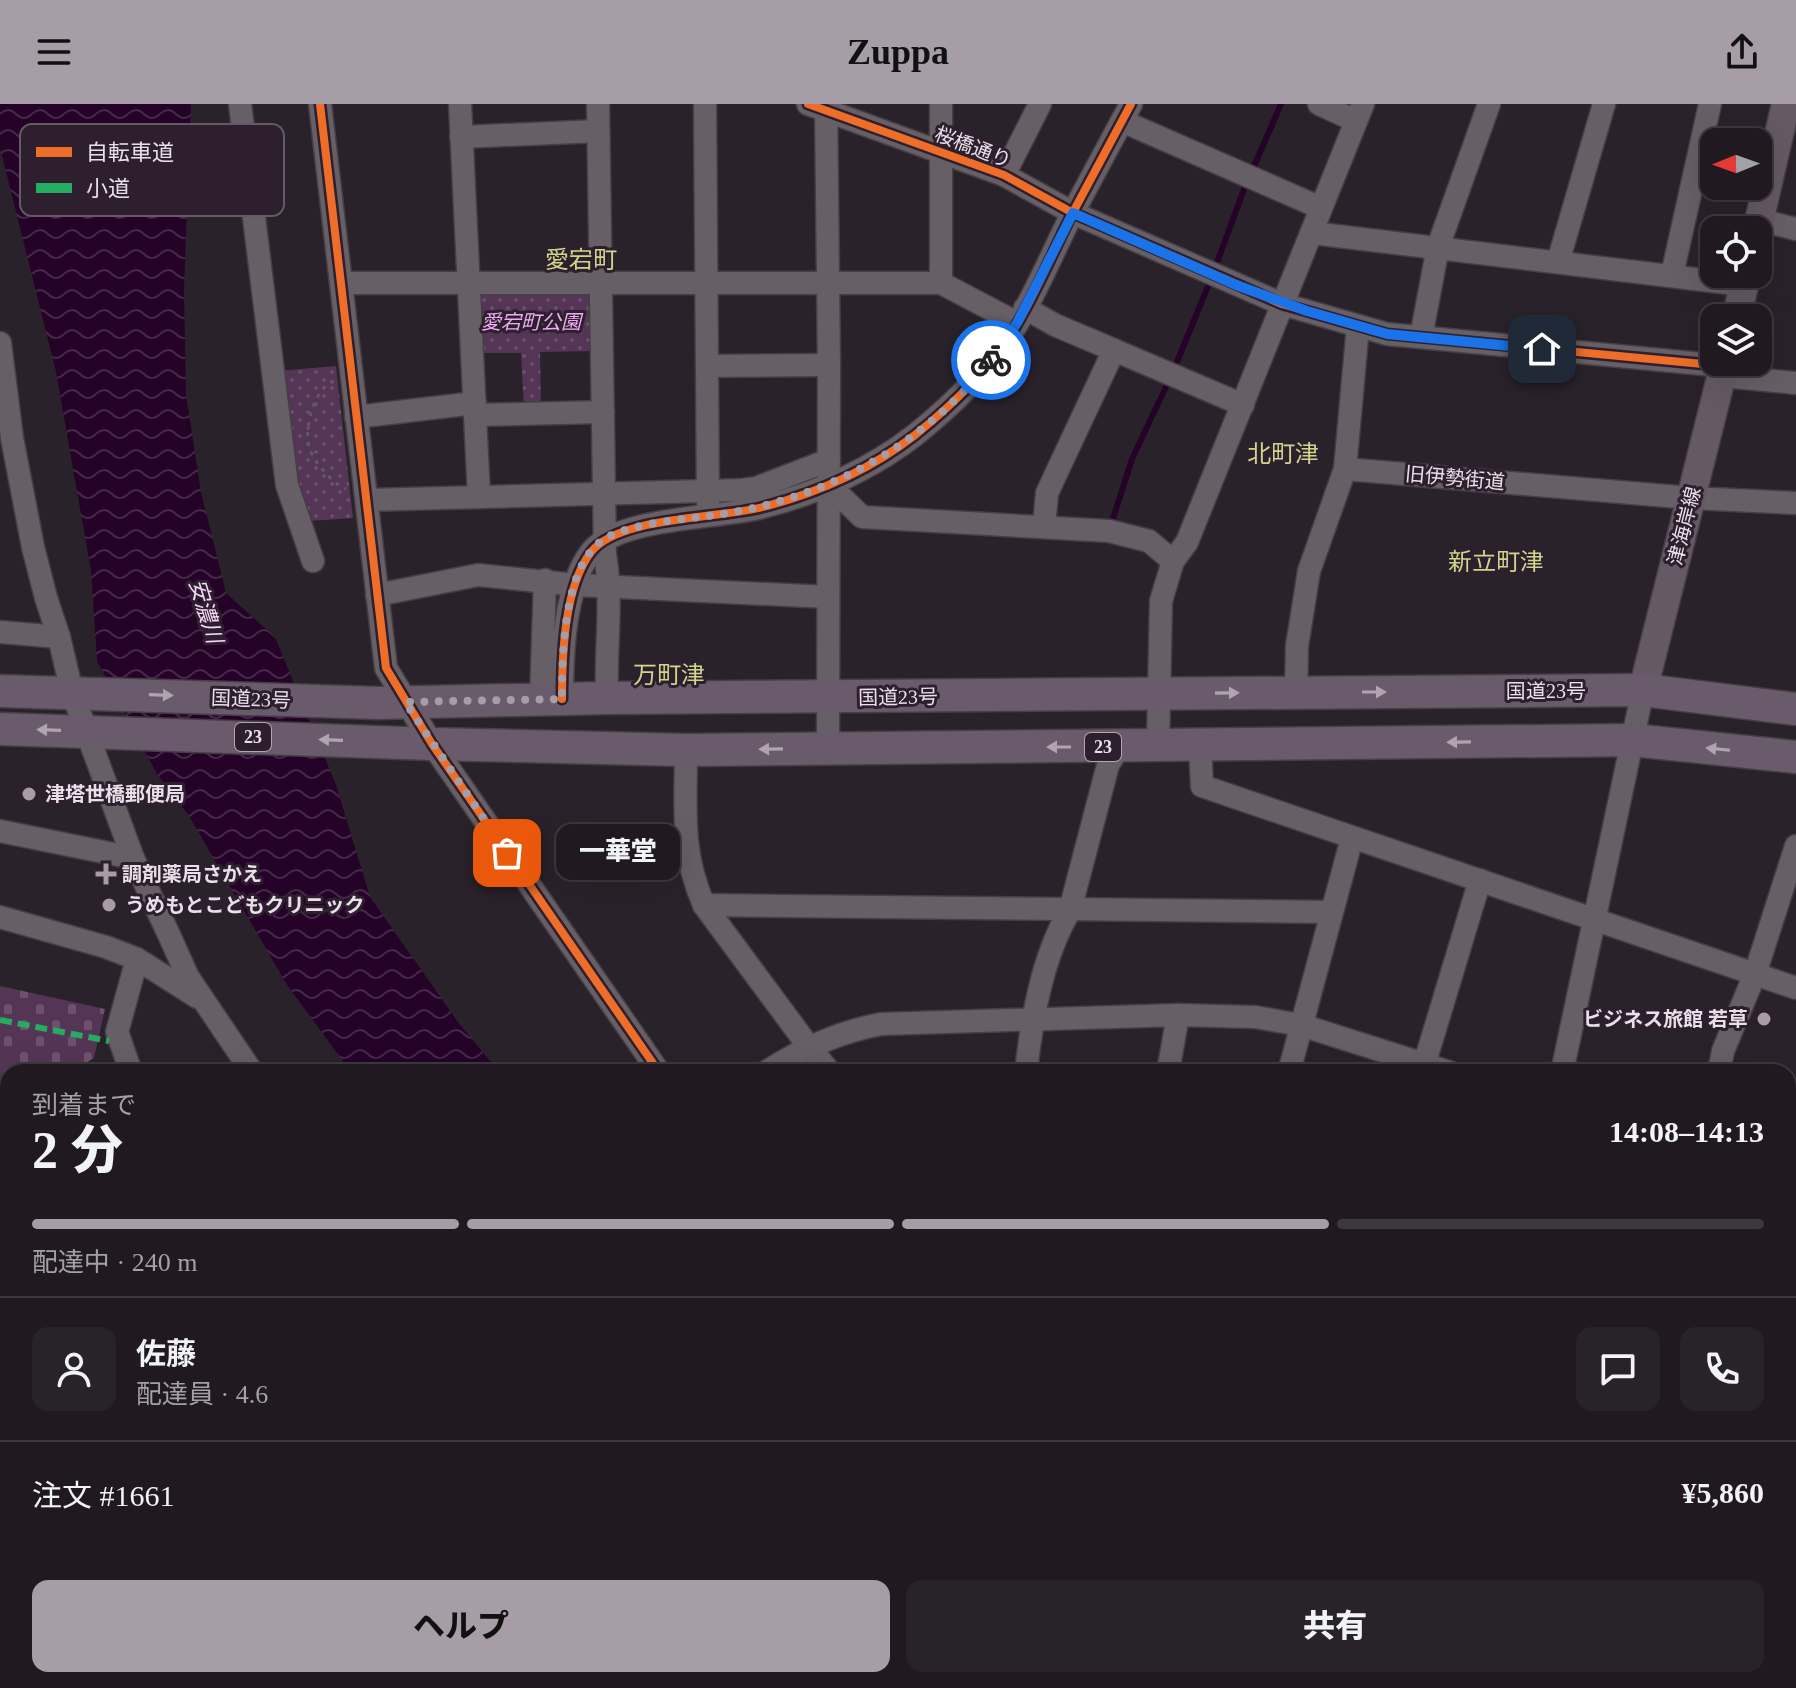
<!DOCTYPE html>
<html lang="ja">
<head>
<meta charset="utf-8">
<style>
	:root { --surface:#201a20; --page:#282329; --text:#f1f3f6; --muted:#a2a1a5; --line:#3d383e; --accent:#a69da6 }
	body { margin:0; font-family:"Times New Roman","Noto Sans JP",serif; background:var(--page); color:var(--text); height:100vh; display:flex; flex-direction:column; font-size:30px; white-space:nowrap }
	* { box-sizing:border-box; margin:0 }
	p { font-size:26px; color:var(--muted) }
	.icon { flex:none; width:44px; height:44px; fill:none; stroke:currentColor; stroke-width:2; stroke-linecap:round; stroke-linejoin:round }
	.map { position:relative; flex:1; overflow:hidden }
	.details { position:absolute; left:0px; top:960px; width:1796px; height:624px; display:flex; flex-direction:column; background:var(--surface); border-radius:24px 24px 0 0; box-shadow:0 8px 32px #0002,0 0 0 2px var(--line) }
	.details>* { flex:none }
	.needle { width:52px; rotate:269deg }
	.buttons { position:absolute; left:1700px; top:24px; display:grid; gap:16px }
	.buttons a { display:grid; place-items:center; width:72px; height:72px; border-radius:16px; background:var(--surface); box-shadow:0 8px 32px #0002,0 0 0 2px var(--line); font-size:40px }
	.pin { position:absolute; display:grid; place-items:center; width:68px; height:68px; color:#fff; margin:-34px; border-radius:16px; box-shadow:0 4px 12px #0006 }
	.courier { position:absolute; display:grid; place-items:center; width:80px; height:80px; margin:-40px; border:6px solid #1a73e8; border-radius:50%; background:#fff; color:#222; box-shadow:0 2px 10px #0007 }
	.bubble { position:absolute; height:56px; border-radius:16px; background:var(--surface); box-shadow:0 8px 32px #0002,0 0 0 2px var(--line); font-size:26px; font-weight:800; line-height:56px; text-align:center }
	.summary em { font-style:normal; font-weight:800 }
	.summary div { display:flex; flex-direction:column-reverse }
	.summary { display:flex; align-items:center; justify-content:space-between; height:136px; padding:0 32px }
	h1 { font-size:52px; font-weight:800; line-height:60px }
	.bar { display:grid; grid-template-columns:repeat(4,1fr); gap:12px 8px; align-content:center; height:96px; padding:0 32px }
	.bar i { height:10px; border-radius:6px; background:var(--line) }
	.bar .active { background:var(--accent) }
	.bar p { grid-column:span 4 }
	.line { display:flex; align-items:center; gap:20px; padding:0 32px; border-top:2px solid var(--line) }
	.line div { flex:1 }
	.round { display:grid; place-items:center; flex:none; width:84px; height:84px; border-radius:16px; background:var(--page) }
	.primary-button { display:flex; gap:16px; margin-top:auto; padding:16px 32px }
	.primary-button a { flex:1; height:92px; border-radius:16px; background:var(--accent); color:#111; font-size:32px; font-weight:800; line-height:92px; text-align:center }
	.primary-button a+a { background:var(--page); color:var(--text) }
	header { display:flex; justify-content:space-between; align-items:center; height:104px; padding:0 32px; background:var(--accent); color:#111; font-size:36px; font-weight:800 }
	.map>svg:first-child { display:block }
	.built { fill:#352437 }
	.forest { fill:url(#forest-firs) }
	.cemetery { fill:url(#cemetery-stones) }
	.park { fill:url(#park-dots) }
	.water { fill:url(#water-waves) }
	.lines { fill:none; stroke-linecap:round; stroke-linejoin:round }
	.stream { stroke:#250329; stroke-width:6 }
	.minor-casing { stroke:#453e45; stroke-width:25 }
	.major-casing { stroke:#453e45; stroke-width:31 }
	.highway-casing { stroke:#453e45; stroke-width:35 }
	.path { stroke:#605a61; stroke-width:3; stroke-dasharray:4 6; stroke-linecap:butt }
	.minor { stroke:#665f66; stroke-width:22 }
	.major { stroke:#655966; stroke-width:28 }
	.highway { stroke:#695b6b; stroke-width:32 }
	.rail { stroke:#615b61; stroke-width:6; stroke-dasharray:12 6; stroke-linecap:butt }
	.quiet { stroke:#26ab63; stroke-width:6; stroke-dasharray:12 6; stroke-linecap:butt }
	.cycleway-casing { stroke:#2d1f2e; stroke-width:13 }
	.cycleway { stroke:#ee6e29; stroke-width:8 }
	.oneway { fill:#afa4b0 }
	.done { stroke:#a69da6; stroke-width:8; stroke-dasharray:0 14.4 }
	.route { stroke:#1a73e8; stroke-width:10 }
	.poi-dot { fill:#a69da6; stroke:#2d1f2e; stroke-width:3 }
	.labels { text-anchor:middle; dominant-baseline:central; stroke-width:6; stroke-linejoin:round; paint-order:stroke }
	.shield { fill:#2d1f2e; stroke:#b0a5b1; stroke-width:2 }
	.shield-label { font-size:18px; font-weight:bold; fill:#e8dfe9 }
	.street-label { font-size:20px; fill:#e8dfe9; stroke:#2d1f2e }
	.park-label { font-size:20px; font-style:italic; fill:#efadf5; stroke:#2d1f2e }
	.poi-label { font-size:20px; font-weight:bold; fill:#e8dfe9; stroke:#2d1f2e; text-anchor:start }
	.water-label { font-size:22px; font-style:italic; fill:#f9d7fb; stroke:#2d1f2e }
	.quarter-label { font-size:24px; fill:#cdd689; stroke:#2d1f2e }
	.key { fill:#2d1f2e; stroke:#655966; stroke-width:2 }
	.key-label { font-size:22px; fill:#e8dfe9 }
</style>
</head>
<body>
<header><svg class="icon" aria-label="menu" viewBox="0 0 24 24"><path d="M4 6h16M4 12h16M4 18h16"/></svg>Zuppa<svg class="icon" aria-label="share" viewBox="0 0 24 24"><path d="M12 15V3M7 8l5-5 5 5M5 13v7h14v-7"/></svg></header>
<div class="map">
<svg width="1796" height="1584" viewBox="0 0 1796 1584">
	<defs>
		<pattern id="forest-firs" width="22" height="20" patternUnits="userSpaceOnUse" patternTransform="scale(2)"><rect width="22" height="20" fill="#543556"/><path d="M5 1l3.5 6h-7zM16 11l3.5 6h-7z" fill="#6d526e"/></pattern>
		<pattern id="cemetery-stones" width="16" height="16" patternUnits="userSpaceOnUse" patternTransform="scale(2)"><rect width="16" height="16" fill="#543556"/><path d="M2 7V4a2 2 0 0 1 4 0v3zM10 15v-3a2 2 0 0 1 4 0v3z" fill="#6d526e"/></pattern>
		<pattern id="park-dots" width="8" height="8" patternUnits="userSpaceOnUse" patternTransform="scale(2)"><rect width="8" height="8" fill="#543556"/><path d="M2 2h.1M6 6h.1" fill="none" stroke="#6d526e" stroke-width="1.8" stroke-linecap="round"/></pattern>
		<pattern id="water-waves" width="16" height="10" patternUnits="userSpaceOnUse" patternTransform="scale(2)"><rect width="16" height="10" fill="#250329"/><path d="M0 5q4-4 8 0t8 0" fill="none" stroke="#452748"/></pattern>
	</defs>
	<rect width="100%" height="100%" fill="#2a222a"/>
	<polygon class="built" points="1523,1576 1692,1576 1710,1584 1524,1584"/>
	<polygon class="forest" points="0,990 8,996 8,1171 0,1170"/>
	<polygon class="cemetery" points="0,882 105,905 94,954 71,968 8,968 8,988 0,981"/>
	<g class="park">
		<polygon points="483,187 586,187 593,194 595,247 540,248 541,304 524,305 521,249 481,249 478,193"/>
		<polygon points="336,262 353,414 309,417 294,389 278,267"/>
		<polygon points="1788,978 1796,981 1796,1055 1788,1053"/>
	</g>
	<g class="water">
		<polygon points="0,0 191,0 184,186 186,290 201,388 226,489 275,533 336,681 370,793 458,918 499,968 351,968 287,881 189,712 157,670 97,557 91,467 56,268 0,44"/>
		<polygon points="829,1576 1066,1576 1071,1584 837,1584"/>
	</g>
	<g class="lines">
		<g class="stream">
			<polyline points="1252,67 1281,0"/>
			<polyline points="1215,164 1247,77"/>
			<polyline points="1110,424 1132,355 1172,270 1211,175"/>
		</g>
		<g class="minor-casing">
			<g id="minor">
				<polyline points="240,0 287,381 313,457"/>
				<polyline points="320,0 386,564 432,640 659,968"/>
				<polyline points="460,0 479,393"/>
				<path d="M598,0l7,450c8,47 0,95 2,144"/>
				<polyline points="705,0 708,399"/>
				<polyline points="808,0 1004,71 1073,109 1282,200 1387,230 1724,262"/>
				<polyline points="826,0 829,261 828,644"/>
				<polyline points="941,0 941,179"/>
				<polyline points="1319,0 1356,17"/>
				<polyline points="1122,17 1321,104"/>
				<polyline points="461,33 598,27"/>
				<polyline points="1004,71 1040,0"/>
				<polyline points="1760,116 1796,125"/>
				<polyline points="1312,129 1744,181"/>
				<polyline points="1558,158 1604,0"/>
				<polyline points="1672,171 1710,0"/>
				<polyline points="342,179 941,179 1017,219"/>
				<polyline points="1025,204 1055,221 1114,246"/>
				<polyline points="1421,233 1438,143 1489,0"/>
				<polyline points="0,239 12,334 33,443 46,494 59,533 72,588 133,754 170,833 188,873 252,968"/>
				<polyline points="707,262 829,261"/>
				<polyline points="1722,272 1796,279"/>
				<polyline points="475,311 603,308"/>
				<polyline points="356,313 475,299"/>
				<polyline points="1345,365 1691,394 1796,399"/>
				<polyline points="829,381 862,413 1109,427 1149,437 1173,457"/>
				<polyline points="367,396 742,386 756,384 829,356"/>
				<polyline points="1044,422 1047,389 1114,246 1243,301"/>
				<polyline points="377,491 478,471 576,481 828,493"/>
				<polyline points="0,528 59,533"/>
				<polyline points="1296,589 1297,542 1309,467 1345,365 1358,222"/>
				<polyline points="541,595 545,476"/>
				<path d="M562,595c0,-43 2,-112 29,-147 28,-36 128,-33 172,-45 54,-14 107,-37 152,-72 39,-31 76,-68 102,-111 20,-34 36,-72 54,-108 20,-37 40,-74 60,-112"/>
				<polyline points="1158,642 1161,497 1173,457 1187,438 1363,0"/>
				<polyline points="1200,642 1202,682 1796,884"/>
				<path d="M686,646c0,56 -6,101 18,155l105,142 21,25"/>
				<polyline points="0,727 133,754"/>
				<polyline points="704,801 1331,808"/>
				<polyline points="0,813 106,843 137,855 197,893"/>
				<polyline points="131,968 117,928 137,855"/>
				<path d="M766,968c35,-23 73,-40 115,-48l297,-9 77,2 46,8 148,47"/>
				<path d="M1026,968c6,-54 16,-115 44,-162l38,-145 11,-18"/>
				<polyline points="1168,968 1178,911"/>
				<polyline points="1289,968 1352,734"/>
				<polyline points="1422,968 1480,776"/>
				<polyline points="1562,968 1643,586"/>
				<polyline points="1719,968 1723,947 1755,870 1796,742"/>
				<polyline points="1788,1074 1796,1076"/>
				<polyline points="1788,1201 1796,1203"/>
				<polyline points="0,1217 8,1208"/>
				<polyline points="1788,1319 1796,1322"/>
				<polyline points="1788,1463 1796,1466"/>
				<polyline points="0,1484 8,1489"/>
				<polyline points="0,1527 8,1514"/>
				<polyline points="150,1576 162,1584"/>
				<polyline points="791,1576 799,1584"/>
				<polyline points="1216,1576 1221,1584"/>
				<polyline points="1390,1576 1391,1584"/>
				<polyline points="1718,1576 1736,1584"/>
				<polyline points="243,1584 253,1576"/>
				<polyline points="711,1584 721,1576"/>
				<polyline points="1107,1584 1119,1576"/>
				<polyline points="1513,1584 1513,1576"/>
			</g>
		</g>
		<g class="major-casing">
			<g id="major">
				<polyline points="1757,126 1786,0"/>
				<polyline points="1736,214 1747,170"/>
				<polyline points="1643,586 1725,258"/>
			</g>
		</g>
		<g class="highway-casing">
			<g id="highway">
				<polyline points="0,587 378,599 607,594 1643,586 1796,605"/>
				<polyline points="0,625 432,640 686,646 1632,636 1796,653"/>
			</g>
		</g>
		<path class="path" d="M334,277c-19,7 -28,41 -26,60 1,17 24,42 38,48"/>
		<use href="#minor" class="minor"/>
		<use href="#major" class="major"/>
		<use href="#highway" class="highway"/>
		<g class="rail">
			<polyline points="0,1540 8,1544"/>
			<polyline points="0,1559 8,1564"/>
			<polyline points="8,1576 23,1584"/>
			<polyline points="30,1576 44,1584"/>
			<polyline points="64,1576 76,1584"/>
		</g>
		<polyline class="quiet" points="0,916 109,937"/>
		<g class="cycleway-casing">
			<g id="cycleway">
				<polyline points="320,0 386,564 432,640 659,968"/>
				<polyline points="808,0 1004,71 1073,109 1282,200 1387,230 1724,262"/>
				<path d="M562,595c0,-43 2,-112 29,-147 28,-36 128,-33 172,-45 54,-14 107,-37 152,-72 39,-31 76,-68 102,-111 20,-34 36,-72 54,-108 20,-37 40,-74 60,-112"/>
			</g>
		</g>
		<use href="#cycleway" class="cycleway"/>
	</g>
	<defs><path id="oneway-solid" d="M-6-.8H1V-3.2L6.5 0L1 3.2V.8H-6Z" transform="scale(2)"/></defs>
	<g class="oneway">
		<use href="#oneway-solid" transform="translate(1374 588)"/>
		<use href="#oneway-solid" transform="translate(1227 589) rotate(-1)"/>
		<use href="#oneway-solid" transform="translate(161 591) rotate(2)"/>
		<use href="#oneway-solid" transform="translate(49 626) rotate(-178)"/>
		<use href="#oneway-solid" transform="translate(331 636) rotate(-178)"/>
		<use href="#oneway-solid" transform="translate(1459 638) rotate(179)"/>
		<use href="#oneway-solid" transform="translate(1059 643) rotate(180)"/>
		<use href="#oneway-solid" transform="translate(771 645) rotate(179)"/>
		<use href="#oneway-solid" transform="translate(1718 645) rotate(-174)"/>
	</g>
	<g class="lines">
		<path class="done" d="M507,749l-102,-151 157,-3c0,-43 1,-134 42,-160 28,-17 87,-20 119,-25 106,-17 201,-69 268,-154"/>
		<polyline class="route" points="991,256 1017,219 1073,109 1236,181 1307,207 1387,230 1542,245"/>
	</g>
	<g class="poi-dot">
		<circle cx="29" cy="690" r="8"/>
		<path d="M102 758h8v8h8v8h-8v8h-8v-8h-8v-8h8z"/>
		<circle cx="109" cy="801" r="8"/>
		<circle cx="1764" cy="915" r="8"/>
	</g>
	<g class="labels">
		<g class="shield">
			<rect x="235" y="619" width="36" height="28" rx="6"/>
			<rect x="1085" y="629" width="36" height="28" rx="6"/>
		</g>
		<g class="shield-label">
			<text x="253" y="633">23</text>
			<text x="1103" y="643">23</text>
		</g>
		<g class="street-label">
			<text transform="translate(973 43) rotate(21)">桜橋通り</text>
			<text transform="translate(1455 374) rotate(5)">旧伊勢街道</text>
			<text transform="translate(1684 422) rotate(-76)">津海岸線</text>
			<text x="1546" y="587">国道23号</text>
			<text transform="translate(898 593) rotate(-1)">国道23号</text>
			<text transform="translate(251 595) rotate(2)">国道23号</text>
		</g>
		<g class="park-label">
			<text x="531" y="218">愛宕町公園</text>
		</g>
		<g class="poi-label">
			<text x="45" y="690">津塔世橋郵便局</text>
			<text x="122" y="770">調剤薬局さかえ</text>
			<text x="125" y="801">うめもとこどもクリニック</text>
			<text x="1748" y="915" text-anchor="end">ビジネス旅館 若草</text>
		</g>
		<g class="water-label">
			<text transform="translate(206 507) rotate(73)">安濃川</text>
		</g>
		<g class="quarter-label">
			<text x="581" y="156">愛宕町</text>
			<text x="1283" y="350">北町津</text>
			<text x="1496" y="458">新立町津</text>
			<text x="669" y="571">万町津</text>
		</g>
	</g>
	<rect x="20" y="20" width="264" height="92" rx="12" class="key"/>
	<rect x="36" y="43" width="36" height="10" fill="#ee6e29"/>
	<rect x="36" y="79" width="36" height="10" fill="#26ab63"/>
	<g class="key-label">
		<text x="86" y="56">自転車道</text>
		<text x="86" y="92">小道</text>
	</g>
</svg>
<div class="buttons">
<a><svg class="needle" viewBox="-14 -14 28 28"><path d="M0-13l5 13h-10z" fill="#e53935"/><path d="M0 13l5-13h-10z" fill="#a2a1a5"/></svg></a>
<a><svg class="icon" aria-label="locate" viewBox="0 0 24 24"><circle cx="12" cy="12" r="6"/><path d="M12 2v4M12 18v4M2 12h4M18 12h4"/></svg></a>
<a><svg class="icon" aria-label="layers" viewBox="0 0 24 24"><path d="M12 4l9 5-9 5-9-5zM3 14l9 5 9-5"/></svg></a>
</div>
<div class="pin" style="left:507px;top:749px;background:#ea580c"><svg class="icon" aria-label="bag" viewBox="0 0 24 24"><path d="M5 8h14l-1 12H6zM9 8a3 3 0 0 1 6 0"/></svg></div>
<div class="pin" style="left:1542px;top:245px;background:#1f2937"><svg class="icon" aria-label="home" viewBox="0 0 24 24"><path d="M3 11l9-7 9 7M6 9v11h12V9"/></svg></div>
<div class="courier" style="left:991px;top:256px"><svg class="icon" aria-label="bike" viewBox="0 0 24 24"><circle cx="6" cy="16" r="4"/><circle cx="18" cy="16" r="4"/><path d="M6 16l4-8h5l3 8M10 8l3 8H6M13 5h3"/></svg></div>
<div class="bubble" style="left:556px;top:720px;width:124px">一華堂</div>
<section class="details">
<div class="summary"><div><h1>2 分</h1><p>到着まで</p></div><em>14:08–14:13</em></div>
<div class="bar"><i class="active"></i><i class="active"></i><i class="active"></i><i></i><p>配達中 · 240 m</p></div>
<div class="line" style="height:144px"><a class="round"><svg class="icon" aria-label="person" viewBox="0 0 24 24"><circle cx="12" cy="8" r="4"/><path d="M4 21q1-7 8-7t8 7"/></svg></a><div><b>佐藤</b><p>配達員 · 4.6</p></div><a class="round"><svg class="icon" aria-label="chat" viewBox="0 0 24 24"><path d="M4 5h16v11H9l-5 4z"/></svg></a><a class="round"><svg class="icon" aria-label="phone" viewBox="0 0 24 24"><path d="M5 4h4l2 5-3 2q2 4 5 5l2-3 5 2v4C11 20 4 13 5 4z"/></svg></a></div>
<div class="line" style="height:104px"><div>注文 #1661</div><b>¥5,860</b></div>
<div class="primary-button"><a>ヘルプ</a><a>共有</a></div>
</section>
</div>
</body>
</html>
